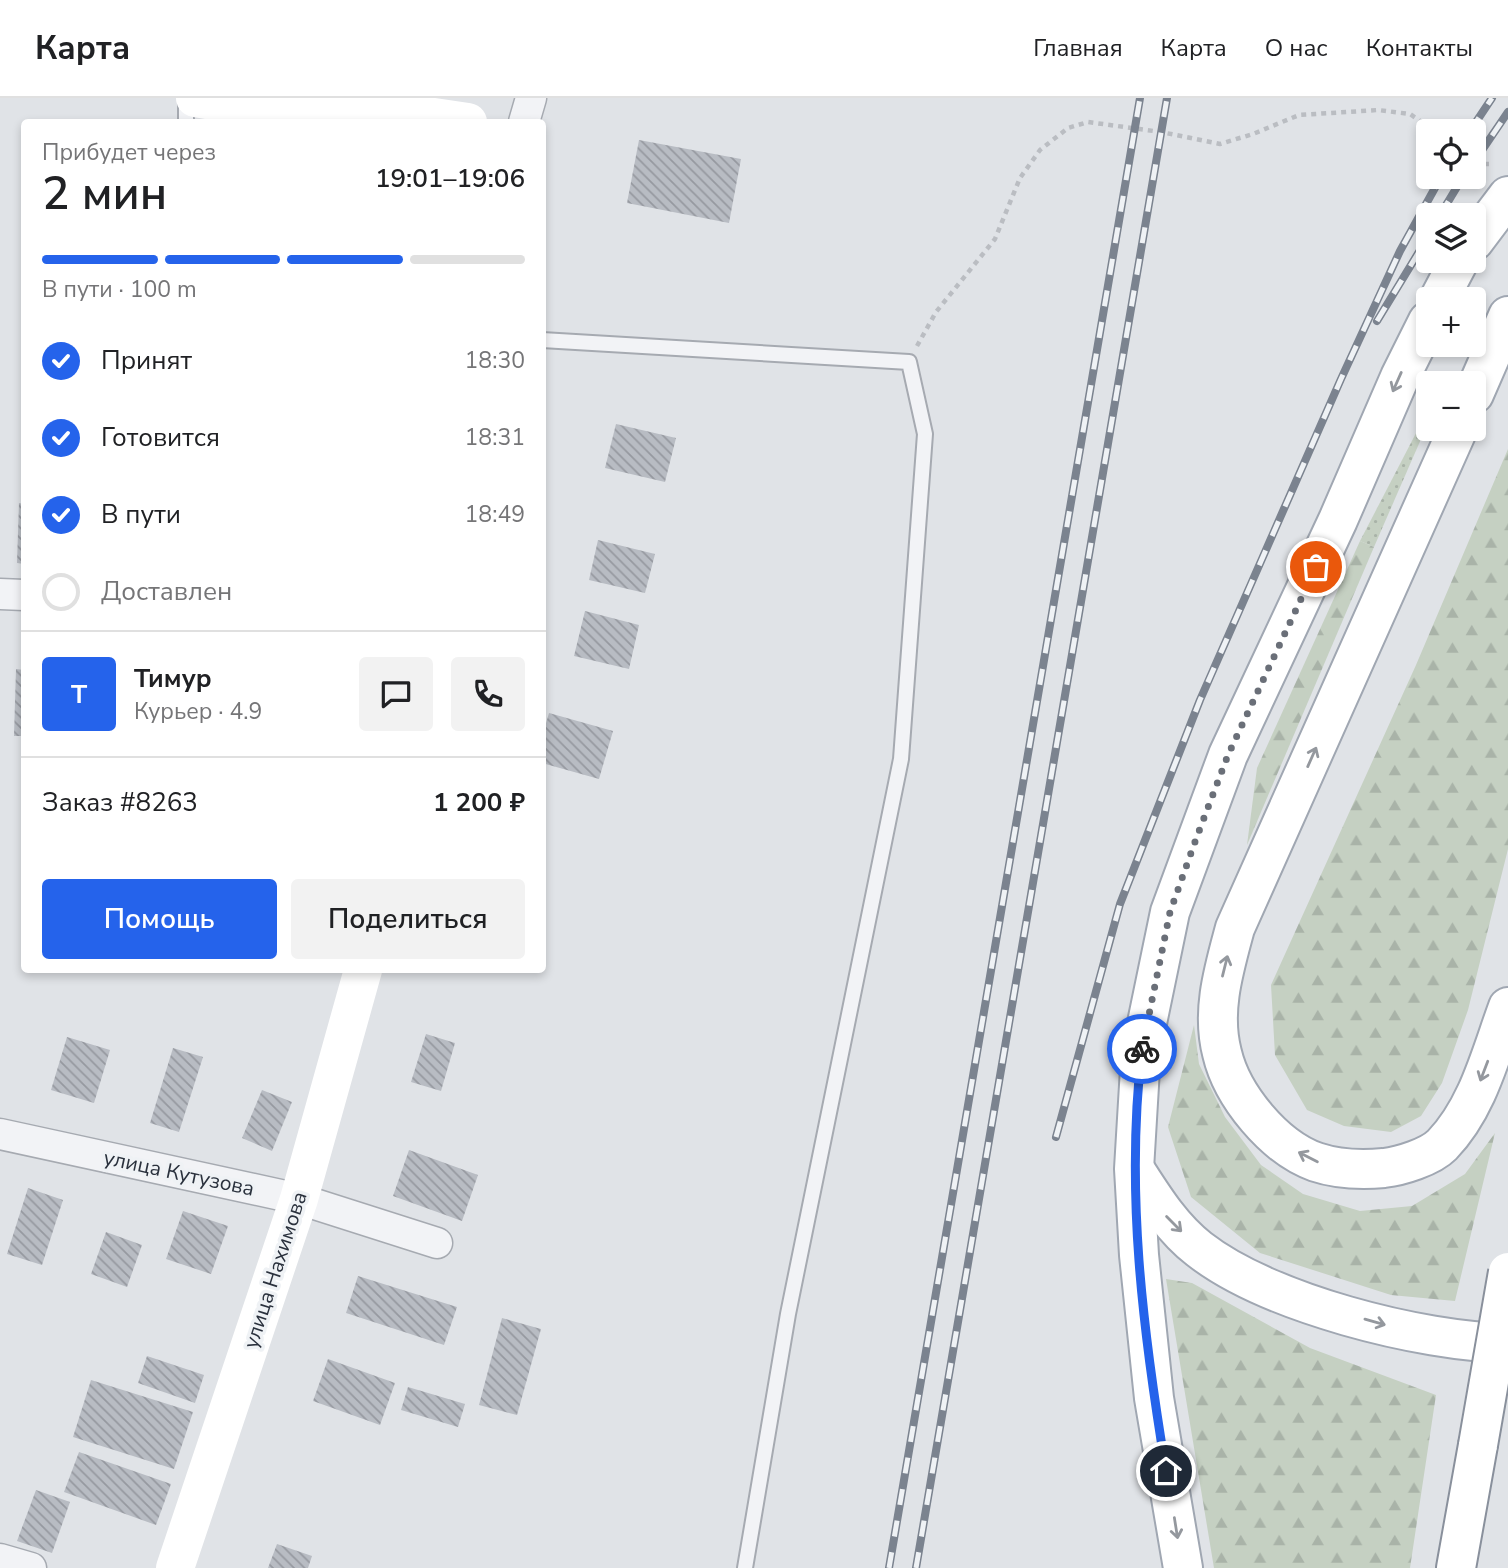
<!DOCTYPE html>
<html lang="ru">
<head>
<meta charset="utf-8">
<style>
	:root { --surface:#fff; --page:#f2f2f2; --text:#202124; --muted:#757577; --line:#e0e0e0; --accent:#2563eb }
	body { margin:0; font-family:"Nunito Sans",sans-serif; background:var(--page); color:var(--text); height:100vh; display:flex; flex-direction:column; font-size:26px; white-space:nowrap }
	* { box-sizing:border-box; margin:0 }
	p { font-size:23px; color:var(--muted) }
	.icon { flex:none; width:38px; height:38px; fill:none; stroke:currentColor; stroke-width:2; stroke-linecap:round; stroke-linejoin:round }
	.map { position:relative; flex:1; overflow:hidden }
	.details { position:absolute; left:21px; top:21px; width:525px; height:854px; display:flex; flex-direction:column; background:var(--surface); border-radius:7px; box-shadow:0 4px 10px #0003 }
	.details>* { flex:none }
	.buttons { position:absolute; left:1416px; top:21px; display:grid; gap:14px }
	.buttons a { display:grid; place-items:center; width:70px; height:70px; border-radius:7px; background:var(--surface); box-shadow:0 4px 10px #0003; font-size:35px }
	.pin { position:absolute; display:grid; place-items:center; width:60px; height:60px; color:#fff; margin:-30px; border:4px solid #fff; border-radius:50%; box-shadow:0 2px 7px #0007 }
	.courier { position:absolute; display:grid; place-items:center; width:70px; height:70px; margin:-35px; border:5px solid #2563eb; border-radius:50%; background:#fff; color:#222; box-shadow:0 2px 9px #0007 }
	.summary em { font-style:normal; font-weight:600 }
	.summary div { display:flex; flex-direction:column-reverse }
	.summary { display:flex; align-items:center; justify-content:space-between; height:119px; padding:0 21px }
	h1 { font-size:46px; font-weight:600; line-height:52px }
	.bar { display:grid; grid-template-columns:repeat(4,1fr); gap:10px 7px; align-content:center; height:84px; padding:0 21px }
	.bar i { height:9px; border-radius:5px; background:var(--line) }
	.bar .active { background:var(--accent) }
	.bar p { grid-column:span 4 }
	.line { display:flex; align-items:center; gap:18px; padding:0 21px; border-top:2px solid var(--line) }
	.line div { flex:1 }
	.round { display:grid; place-items:center; flex:none; width:74px; height:74px; border-radius:7px; background:var(--page) }
	ol { padding:0 21px; list-style:none }
	li { display:flex; align-items:center; gap:21px; height:77px }
	li p { margin-inline-start:auto }
	li .icon { padding:7px; border-radius:50%; background:var(--accent); color:#fff; stroke-width:4 }
	li:last-child { color:var(--muted) }
	li i { width:38px; height:38px; border:4px solid var(--line); border-radius:50% }
	.primary-button { display:flex; gap:14px; margin-top:auto; padding:14px 21px }
	.primary-button a { flex:1; height:80px; border-radius:7px; background:var(--accent); color:#fff; font-size:28px; font-weight:600; line-height:80px; text-align:center }
	.primary-button a+a { background:var(--page); color:var(--text) }
	header { display:flex; align-items:center; gap:42px; box-sizing:border-box; height:98px; padding:0 35px; background:var(--surface); border-bottom:2px solid var(--line) }
	header strong { font-size:33px }
	nav { display:flex; gap:38px; margin-inline-start:auto; font-size:24px }
	.map>svg:first-child { display:block }
	.grass { fill:url(#grass-dots) }
	.forest { fill:url(#forest-firs) }
	.building { fill:url(#building-back-hatch) }
	.lines { fill:none; stroke-linecap:round; stroke-linejoin:round }
	.lane-casing { stroke:#a6aab1; stroke-width:18 }
	.street-casing { stroke:#a6aab1; stroke-width:33 }
	.primary-casing { stroke:#a0a7b2; stroke-width:42 }
	.highway-casing { stroke:#89909c; stroke-width:42 }
	.path { stroke:#babdc2; stroke-width:4.5; stroke-dasharray:5 5; stroke-linecap:butt }
	.lane { stroke:#f2f3f6; stroke-width:14 }
	.street { stroke:#f2f3f6; stroke-width:30 }
	.secondary { stroke:#fff; stroke-width:38 }
	.primary { stroke:#fff; stroke-width:38 }
	.highway { stroke:#fff; stroke-width:38 }
	.rail-casing { stroke:#7b838f; stroke-width:8 }
	.rail { stroke:#eff2f5; stroke-width:5; stroke-dasharray:16; stroke-linecap:butt }
	.highway-bridge-casing { stroke:#89909c; stroke-width:42; stroke-linecap:butt }
	.highway-bridge { stroke:#fff; stroke-width:38 }
	.oneway { stroke:#94989e }
	.done { stroke:#6a6f78; stroke-width:7; stroke-dasharray:0 12.6 }
	.route { stroke:#2563eb; stroke-width:9 }
	.labels { text-anchor:middle; dominant-baseline:central; stroke-width:7; stroke-linejoin:round; paint-order:stroke }
	.street-label { font-size:21px; fill:#2a313d; stroke:#eff2f5 }
</style>
</head>
<body>
<header>
<strong>Карта</strong>
<nav><a>Главная</a><a>Карта</a><a>О нас</a><a>Контакты</a></nav>
</header>
<div class="map">
<svg width="1508" height="1470" viewBox="0 0 1508 1470">
	<defs>
		<pattern id="grass-dots" width="8" height="8" patternUnits="userSpaceOnUse" patternTransform="scale(1.75)"><rect width="8" height="8" fill="#c5d0c2"/><path d="M2 2h.1M6 6h.1" fill="none" stroke="#a9b3a8" stroke-width="1.8" stroke-linecap="round"/></pattern>
		<pattern id="forest-firs" width="22" height="20" patternUnits="userSpaceOnUse" patternTransform="scale(1.75)"><rect width="22" height="20" fill="#c5d0c2"/><path d="M5 1l3.5 6h-7zM16 11l3.5 6h-7z" fill="#a9b3a8"/></pattern>
		<pattern id="building-back-hatch" width="6" height="6" patternUnits="userSpaceOnUse" patternTransform="scale(1.75)"><rect width="6" height="6" fill="#b8bcc3"/><path d="M-1 5l2 2M0 0l6 6M5-1l2 2" fill="none" stroke="#9699a0"/></pattern>
	</defs>
	<rect width="100%" height="100%" fill="#e0e3e7"/>
	<polygon class="grass" points="1428,312 1428,325 1374,449 1360,443"/>
	<g class="forest">
		<polygon points="1508,351 1508,751 1468,912 1442,985 1421,1018 1391,1034 1344,1028 1307,1012 1275,957 1271,887 1416,567"/>
		<polygon points="1360,443 1374,449 1247,747 1257,670"/>
		<polygon points="1194,927 1199,966 1225,1019 1261,1067 1303,1096 1360,1113 1412,1108 1465,1076 1495,1035 1455,1203 1391,1197 1260,1155 1191,1099 1168,1029"/>
		<polygon points="1166,1181 1192,1185 1310,1250 1436,1297 1410,1470 1214,1470"/>
	</g>
	<g class="building">
		<polygon points="639,42 741,61 729,125 627,105"/>
		<polygon points="616,326 676,340 665,384 605,370"/>
		<polygon points="19,405 24,406 24,466 17,465"/>
		<polygon points="598,442 655,456 645,495 589,482"/>
		<polygon points="585,513 639,527 629,571 574,558"/>
		<polygon points="16,571 24,572 24,638 14,638"/>
		<polygon points="549,615 613,633 599,681 542,665 542,639"/>
		<polygon points="426,936 455,945 441,993 411,984"/>
		<polygon points="67,939 110,952 94,1005 51,992"/>
		<polygon points="173,950 203,959 179,1034 150,1025"/>
		<polygon points="262,992 292,1004 272,1053 242,1040"/>
		<polygon points="409,1052 478,1077 462,1123 393,1098"/>
		<polygon points="28,1090 63,1102 42,1167 7,1156"/>
		<polygon points="183,1113 228,1128 211,1176 166,1161"/>
		<polygon points="106,1134 142,1147 127,1189 91,1176"/>
		<polygon points="358,1178 457,1209 444,1247 346,1215"/>
		<polygon points="502,1220 541,1231 517,1317 479,1307"/>
		<polygon points="147,1258 204,1277 195,1305 138,1285"/>
		<polygon points="328,1261 395,1285 380,1327 313,1303"/>
		<polygon points="91,1282 193,1314 174,1371 73,1339"/>
		<polygon points="408,1289 465,1306 458,1329 401,1312"/>
		<polygon points="79,1354 171,1386 156,1427 64,1394"/>
		<polygon points="36,1392 70,1404 52,1455 17,1443"/>
		<polygon points="277,1446 312,1458 308,1470 268,1470"/>
	</g>
	<g class="lines">
		<g class="lane-casing">
			<g id="lane">
				<polyline points="186,0 186,24"/>
				<polyline points="542,242 909,264 925,336 901,661 788,1216 745,1470"/>
			</g>
		</g>
		<g class="street-casing">
			<g id="street">
				<polyline points="524,24 531,0"/>
				<polyline points="0,496 24,497"/>
				<polyline points="0,1036 299,1101 437,1145"/>
				<polyline points="0,1461 31,1470"/>
			</g>
		</g>
		<g class="primary-casing">
			<g id="primary">
				<polyline points="1474,143 1508,98"/>
				<polyline points="1439,201 1459,163"/>
				<polyline points="1474,296 1508,218"/>
				<path d="M1458,331l-223,499c-11,41 -24,83 -13,125 10,43 52,94 94,109 21,7 46,8 68,6 17,-2 46,-11 58,-23 36,-37 49,-92 66,-138"/>
				<path d="M1136,1073c18,28 36,57 63,78 69,54 222,93 309,94"/>
				<polyline points="1183,1470 1154,1300 1139,1157 1134,1071 1141,954 1170,814 1228,657 1338,422 1400,279 1428,223"/>
			</g>
		</g>
		<g class="highway-casing">
			<polyline id="highway" points="1456,1470 1478,1347"/>
		</g>
		<g class="path">
			<polyline points="1474,66 1494,66"/>
			<polyline points="917,248 936,214 995,141 1020,80 1040,52 1068,30 1088,24 1161,34 1220,46 1253,36 1299,17 1378,12 1410,16 1423,25 1428,33"/>
		</g>
		<use href="#lane" class="lane"/>
		<use href="#street" class="street"/>
		<g class="secondary">
			<polyline points="195,0 236,7 298,13 386,12 468,24"/>
			<polyline points="175,1470 299,1101 363,872"/>
		</g>
		<use href="#primary" class="primary"/>
		<use href="#highway" class="highway"/>
		<g class="rail-casing">
			<g id="rail">
				<polyline points="1470,33 1492,0"/>
				<polyline points="1474,64 1508,14"/>
				<polyline points="1440,117 1463,79"/>
				<polyline points="1377,223 1428,139"/>
				<polyline points="1056,1039 1120,806 1200,602 1341,281 1400,153 1441,79"/>
				<polyline points="889,1470 1140,0"/>
				<polyline points="916,1470 1167,0"/>
			</g>
		</g>
		<use href="#rail" class="rail"/>
		<g class="highway-bridge-casing">
			<polyline id="highway-bridge" points="1478,1347 1508,1174"/>
		</g>
		<use href="#highway-bridge" class="highway-bridge"/>
	</g>
	<defs><path id="oneway-shaft" d="M-6 0H5M1.5-3L5.5 0L1.5 3" fill="none" stroke-width="1.6" stroke-linecap="round" stroke-linejoin="round" transform="scale(1.75)"/></defs>
	<g class="oneway">
		<use href="#oneway-shaft" transform="translate(1397 284) rotate(114)"/>
		<use href="#oneway-shaft" transform="translate(1312 659) rotate(-66)"/>
		<use href="#oneway-shaft" transform="translate(1225 868) rotate(-76)"/>
		<use href="#oneway-shaft" transform="translate(1484 973) rotate(111)"/>
		<use href="#oneway-shaft" transform="translate(1308 1059) rotate(-153)"/>
		<use href="#oneway-shaft" transform="translate(1174 1126) rotate(45)"/>
		<use href="#oneway-shaft" transform="translate(1375 1224) rotate(16)"/>
		<use href="#oneway-shaft" transform="translate(1176 1430) rotate(81)"/>
	</g>
	<g class="lines">
		<polyline class="done" points="1142,951 1170,814 1196,741 1228,657 1316,469"/>
		<path class="route" d="M1142,951c-17,141 1,283 24,422"/>
	</g>
	<g class="labels">
		<g class="street-label">
			<text transform="translate(179 1075) rotate(12)">улица Кутузова</text>
			<text transform="translate(275 1172) rotate(-72)">улица Нахимова</text>
		</g>
	</g>
</svg>
<div class="buttons">
<a><svg class="icon" aria-label="locate" viewBox="0 0 24 24"><circle cx="12" cy="12" r="6"/><path d="M12 2v4M12 18v4M2 12h4M18 12h4"/></svg></a>
<a><svg class="icon" aria-label="layers" viewBox="0 0 24 24"><path d="M12 4l9 5-9 5-9-5zM3 14l9 5 9-5"/></svg></a>
<a>+</a>
<a>−</a>
</div>
<div class="pin" style="left:1316px;top:469px;background:#ea580c"><svg class="icon" aria-label="bag" viewBox="0 0 24 24"><path d="M5 8h14l-1 12H6zM9 8a3 3 0 0 1 6 0"/></svg></div>
<div class="pin" style="left:1166px;top:1373px;background:#1f2937"><svg class="icon" aria-label="home" viewBox="0 0 24 24"><path d="M3 11l9-7 9 7M6 9v11h12V9"/></svg></div>
<div class="courier" style="left:1142px;top:951px"><svg class="icon" aria-label="bike" viewBox="0 0 24 24"><circle cx="6" cy="16" r="4"/><circle cx="18" cy="16" r="4"/><path d="M6 16l4-8h5l3 8M10 8l3 8H6M13 5h3"/></svg></div>
<section class="details">
<div class="summary"><div><h1>2 мин</h1><p>Прибудет через</p></div><em>19:01–19:06</em></div>
<div class="bar"><i class="active"></i><i class="active"></i><i class="active"></i><i></i><p>В пути · 100 m</p></div>
<ol>
<li><svg class="icon" aria-label="check" viewBox="0 0 24 24"><path d="M5 12l5 5 9-10"/></svg>Принят<p>18:30</p></li>
<li><svg class="icon" aria-label="check" viewBox="0 0 24 24"><path d="M5 12l5 5 9-10"/></svg>Готовится<p>18:31</p></li>
<li><svg class="icon" aria-label="check" viewBox="0 0 24 24"><path d="M5 12l5 5 9-10"/></svg>В пути<p>18:49</p></li>
<li><i></i>Доставлен</li>
</ol>
<div class="line" style="height:126px"><b class="round" style="background:var(--accent);color:#fff">Т</b><div><b>Тимур</b><p>Курьер · 4.9</p></div><a class="round"><svg class="icon" aria-label="chat" viewBox="0 0 24 24"><path d="M4 5h16v11H9l-5 4z"/></svg></a><a class="round"><svg class="icon" aria-label="phone" viewBox="0 0 24 24"><path d="M5 4h4l2 5-3 2q2 4 5 5l2-3 5 2v4C11 20 4 13 5 4z"/></svg></a></div>
<div class="line" style="height:91px"><div>Заказ #8263</div><b>1 200 ₽</b></div>
<div class="primary-button"><a>Помощь</a><a>Поделиться</a></div>
</section>
</div>
</body>
</html>
